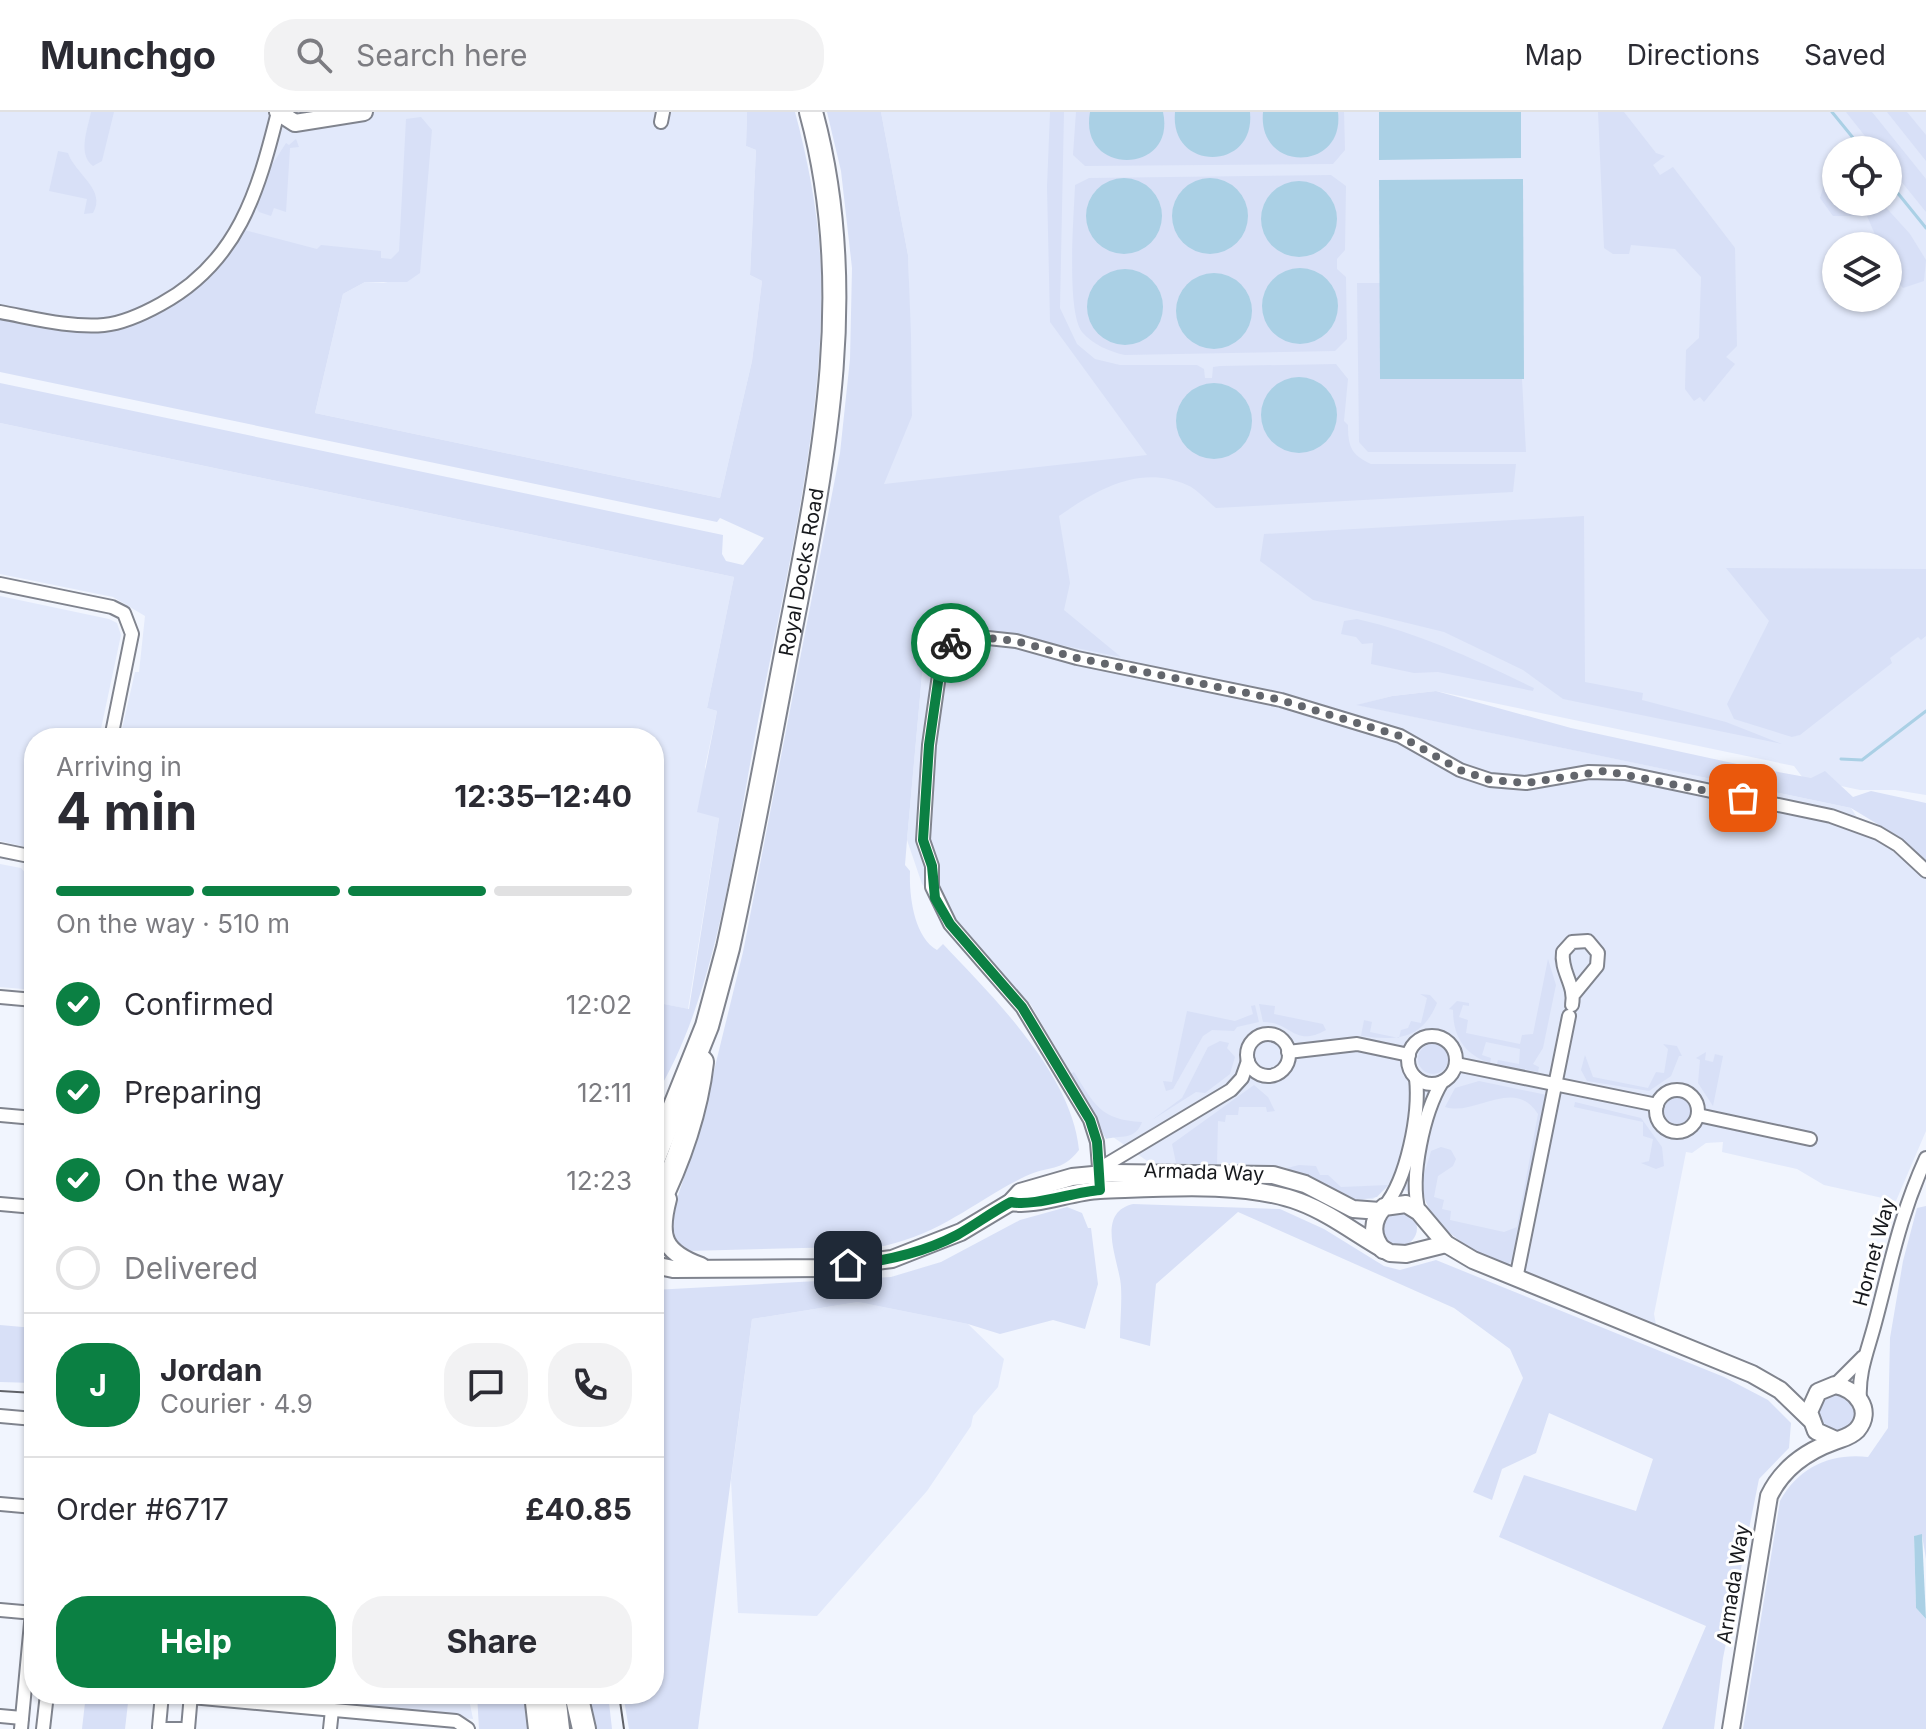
<!DOCTYPE html>
<html lang="en">
<head>
<meta charset="utf-8">
<style>
	:root { --surface:#fff; --page:#f2f2f3; --text:#2b2b33; --muted:#7c7c81; --line:#e1e1e2; --accent:#0b8043 }
	body { margin:0; font-family:Inter,sans-serif; background:var(--page); color:var(--text); height:100vh; display:flex; flex-direction:column; font-size:30px; white-space:nowrap }
	* { box-sizing:border-box; margin:0 }
	p { font-size:26px; color:var(--muted) }
	.icon { flex:none; width:44px; height:44px; fill:none; stroke:currentColor; stroke-width:2; stroke-linecap:round; stroke-linejoin:round }
	.map { position:relative; flex:1; overflow:hidden }
	.details { position:absolute; left:24px; top:616px; width:640px; height:976px; display:flex; flex-direction:column; background:var(--surface); border-radius:32px; box-shadow:0 2px 6px #0004 }
	.details>* { flex:none }
	.fabs { position:absolute; left:1822px; top:24px; display:grid; gap:16px }
	.fabs a { display:grid; place-items:center; width:80px; height:80px; border-radius:50%; background:var(--surface); box-shadow:0 2px 6px #0004; font-size:40px }
	.pin { position:absolute; display:grid; place-items:center; width:68px; height:68px; color:#fff; margin:-34px; border-radius:16px; box-shadow:0 4px 12px #0006 }
	.courier { position:absolute; display:grid; place-items:center; width:80px; height:80px; margin:-40px; border:6px solid #0b8043; border-radius:50%; background:#fff; color:#222; box-shadow:0 2px 10px #0007 }
	.overview em { font-style:normal; font-weight:700 }
	.overview div { display:flex; flex-direction:column-reverse }
	.overview { display:flex; align-items:center; justify-content:space-between; height:136px; padding:0 32px }
	h1 { font-size:52px; font-weight:700; line-height:60px }
	.bar { display:grid; grid-template-columns:repeat(4,1fr); gap:12px 8px; align-content:center; height:96px; padding:0 32px }
	.bar i { height:10px; border-radius:6px; background:var(--line) }
	.bar .selected { background:var(--accent) }
	.bar p { grid-column:span 4 }
	.line { display:flex; align-items:center; gap:20px; padding:0 32px; border-top:2px solid var(--line) }
	.line div { flex:1 }
	.round { display:grid; place-items:center; flex:none; width:84px; height:84px; border-radius:32px; background:var(--page) }
	ol { padding:0 32px; list-style:none }
	li { display:flex; align-items:center; gap:24px; height:88px }
	li p { margin-inline-start:auto }
	li .icon { padding:8px; border-radius:50%; background:var(--accent); color:#fff; stroke-width:4 }
	li:last-child { color:var(--muted) }
	li i { width:44px; height:44px; border:4px solid var(--line); border-radius:50% }
	.button { display:flex; gap:16px; margin-top:auto; padding:16px 32px }
	.button a { flex:1; height:92px; border-radius:32px; background:var(--accent); color:#fff; font-size:32px; font-weight:700; line-height:92px; text-align:center }
	.button a+a { background:var(--page); color:var(--text) }
	header { display:flex; align-items:center; gap:48px; box-sizing:border-box; height:112px; padding:0 40px; background:var(--surface); border-bottom:2px solid var(--line) }
	header strong { font-size:38px }
	nav { display:flex; gap:44px; margin-inline-start:auto; font-size:28px }
	.search { width:560px; height:72px; background:var(--page); display:flex; align-items:center; gap:20px; box-sizing:border-box; padding:0 28px; border-radius:32px; color:var(--muted); font-size:30px }
	.map>svg:first-child { display:block }
	.built { fill:#e2e9fb; fill-rule:evenodd }
	.green { fill:#d8e0f7 }
	.water { fill:#aad0e5 }
	.lines { fill:none; stroke-linecap:round; stroke-linejoin:round }
	.stream { stroke:#aad0e5; stroke-width:3 }
	.street-casing { stroke:#80848e; stroke-width:16 }
	.secondary-casing { stroke:#80848e; stroke-width:20 }
	.highway-casing { stroke:#80848e; stroke-width:26 }
	.street { stroke:#fff; stroke-width:12 }
	.secondary { stroke:#fff; stroke-width:16 }
	.highway { stroke:#fff; stroke-width:22 }
	.tram { stroke:#606268; stroke-width:2 }
	.done { stroke:#63666c; stroke-width:8; stroke-dasharray:0 14.4 }
	.route { stroke:#0b8043; stroke-width:10 }
	.labels { text-anchor:middle; dominant-baseline:central; stroke-width:6; stroke-linejoin:round; paint-order:stroke }
	.street-label { font-size:20px; fill:#17191d; stroke:#fff }
</style>
</head>
<body>
<header>
<strong>Munchgo</strong>
<div class="search"><svg class="icon" aria-label="search" viewBox="0 0 24 24"><circle cx="10" cy="10" r="6"/><path d="M15 15l6 6"/></svg>Search here</div>
<nav><a>Map</a><a>Directions</a><a>Saved</a></nav>
</header>
<div class="map">
<svg width="1926" height="1617" viewBox="0 0 1926 1617">
	<rect width="100%" height="100%" fill="#f1f5fe"/>
	<g class="built">
		<polygon points="0,0 747,0 746,34 756,38 750,163 762,169 752,249 720,386 315,301 343,182 365,170 388,171 232,137 191,181 139,208 109,217 0,199"/>
		<path d="M881,0h1045v683l-31,-5h-35l-57,-12 -9,-12 -358,-75 -44,5 -34,9 493,103 11,17 64,54v252l-30,70 -72,-16 -27,-16 -75,-17 1,-10 -17,1 -14,10 -6,-1 -32,162 2,11 -152,-61 -58,-36 -23,-33 -34,-9 -16,13 -11,1 -79,-33 -133,-4 -47,-33 -72,-125 -109,-121 -15,-44 17,-187 9,-19 12,-13 138,27 -235,-167 64,-65 -4,-161zM1836,38h52v52h-52zM1836,134h52v52h-52z"/>
		<polygon points="0,311 734,465 707,596 717,599 705,655 719,706 688,897 654,890 654,626 120,626 135,560 139,560 145,504 113,485 0,462"/>
		<polygon points="0,484 109,507 117,511 121,523 99,626 34,626 34,737 0,729"/>
		<polygon points="0,752 21,756 34,771 34,878 0,875"/>
		<polygon points="858,1190 968,1212 1004,1247 998,1275 973,1304 971,1314 927,1379 817,1504 738,1501 731,1368 752,1207"/>
		<polygon points="259,1582 468,1582 473,1607 258,1587"/>
	</g>
	<g class="green">
		<path d="M91,0h23l-12,49 -9,5c-16,-12 -5,-38 -2,-54z"/>
		<path d="M747,0h48c18,67 29,135 26,204 -4,136 -37,270 -63,405 -23,118 -40,275 -104,377v-96l35,7 30,-191 -22,-6 20,-101 -10,-3 27,-131 -734,-154v-40l723,152 -1,19 4,7 17,4 21,-27 -44,-20 -3,4 -717,-150v-61l78,18 61,-8 52,-28 20,-18 33,-45 73,19 4,-4 60,6v7l10,1 8,-8 7,-132 15,-2 11,13 -12,143 -13,9h-42l-22,12 -28,119 405,85 32,-137 10,-80 -12,-6 6,-125 -10,-4z"/>
		<path d="M827,0h54l27,143 3,80 1,81 -28,68 263,-29 -97,-133 -3,-135 3,-75h14l-4,196 17,36 18,15 25,6h77l7,4 1,9h7l1,-11 7,-1 116,-2 12,15 -4,42 4,4c0,21 3,30 23,39h145l-3,28 -297,16c-9,-7 -19,-19 -29,-23 -48,-21 -90,5 -128,31l11,67 -6,27 57,47 -176,-35 -12,12 -9,19 -17,187 -2,25 5,6c-1,25 4,66 27,79l6,-6c50,53 129,130 136,206 -18,23 -30,15 -53,26 -52,25 -81,56 -142,70l-197,5 -14,-14 -1,-23 27,-82 44,-180 97,-499 10,-94 2,-91 -11,-97z"/>
		<polygon points="1076,0 1344,0 1345,38 1333,52 1085,54 1073,43"/>
		<polygon points="1598,0 1624,0 1656,41 1665,44 1653,53 1660,63 1673,55 1735,136 1737,234 1726,245 1735,252 1704,290 1700,285 1694,289 1685,277 1686,238 1699,226 1701,165 1675,137 1631,133 1629,142 1613,142 1604,136"/>
		<polygon points="1846,0 1872,0 1926,67 1926,100 1888,53 1888,38 1876,38"/>
		<polygon points="1887,0 1907,0 1926,23 1926,49"/>
		<polygon points="296,27 299,35 290,36 286,100 274,96 271,104 259,100 256,95 272,53 286,31 289,33"/>
		<path d="M58,39l10,2c7,21 39,37 25,60l-9,1 3,-15 -38,-8z"/>
		<polygon points="1836,48 1836,90 1881,90 1910,122 1926,148 1924,169 1903,176 1888,160 1888,134 1880,134 1867,104 1833,104 1820,86 1831,50"/>
		<path d="M1331,63l15,11 -1,64 -8,9v10l9,8 1,62 -12,12 -210,4c-15,-3 -33,-11 -43,-23 -16,-21 -8,-118 -7,-147l14,-7z"/>
		<polygon points="1357,171 1380,171 1380,267 1522,267 1526,340 1368,340 1359,330"/>
		<polygon points="1584,404 1585,570 1643,581 1642,588 1726,610 1782,632 1563,587 1523,558 1444,520 1313,488 1260,449 1264,422"/>
		<polygon points="1726,456 1926,457 1926,524 1921,528 1918,525 1890,546 1892,551 1800,623 1792,625 1734,607 1727,592 1769,509"/>
		<path d="M1357,507c63,14 119,41 177,69l-1,3 -95,-19 -24,1 -43,-9 2,-21 -11,1 -6,-7 -15,-3 3,-13z"/>
		<polygon points="1436,579 1571,616 1751,655 1811,666 1825,659 1853,685 1871,679 1926,691 1926,749 1902,727 1851,696 1356,593 1392,584"/>
		<path d="M1548,847l8,26 -13,63 -10,16 6,3 -1,5 -41,-8 1,-4 21,4 1,-15 -34,-7 -4,13 9,3 -1,5c-25,-8 -37,-26 -37,-53l-4,-1 8,-8 12,2v3l-6,-1 -4,12 9,3 -2,13 54,11 2,-9 11,-1z"/>
		<path d="M1420,882l10,1 7,8c-15,36 -38,38 -76,33l3,-16 8,2 -2,10 29,6 2,-8 7,-2 3,-7 10,2 6,-25z"/>
		<path d="M1259,892l16,2 -1,8 49,10 3,6c-32,18 -34,-8 -63,-8z"/>
		<polygon points="1255,893 1259,910 1237,915 1234,919 1212,918 1203,924 1173,977 1166,979 1163,969 1172,970 1187,899 1235,909 1253,902 1251,894"/>
		<polygon points="1220,929 1229,931 1227,936 1235,945 1230,962 1205,981 1196,980 1152,1008 1182,986 1208,935"/>
		<circle cx="1433" cy="947" r="15"/>
		<polygon points="1663,932 1677,934 1682,944 1679,944 1671,964 1649,979 1587,969 1581,958 1585,943 1593,965 1648,976 1656,960 1664,961 1668,937"/>
		<polygon points="1706,940 1705,948 1713,950 1715,942 1723,944 1713,994 1698,971 1700,948 1696,946"/>
		<path d="M1074,960c20,32 26,48 68,50 -7,19 -22,13 -36,17l-37,-64z"/>
		<path d="M1479,969l68,14 -32,157 -3,9 -9,5c-28,-13 -78,-42 -80,-77 -1,-13 5,-26 8,-38l10,-4 10,3 5,9 -3,7 -15,10 -4,21 10,3 -2,9 9,2 -1,9 54,12 13,-5 21,-113c-24,-38 -63,3 -93,-7l10,-19z"/>
		<polygon points="1254,973 1268,985 1275,999 1267,1000 1266,995 1239,995 1238,1003 1226,1003 1225,1010 1218,1009 1217,1053 1176,1051 1172,1032"/>
		<circle cx="1678" cy="998" r="14"/>
		<polygon points="1575,990 1641,1006 1662,1035 1664,1054 1656,1057 1641,1051 1649,1049 1653,1027 1643,1024 1643,1010 1574,995"/>
		<polygon points="1299,1053 1316,1054 1320,1063 1328,1063 1341,1075 1388,1073 1377,1085 1357,1088 1287,1056"/>
		<path d="M1133,1092l147,5 44,20 60,37 16,4 36,-10 288,117 44,23 23,23 -2,25 -30,31 -36,179 -9,71h-52l44,-103 -207,-89 25,-62 112,36 17,-52 -104,-46 -13,40 -34,16 -10,31 -19,-8 50,-114 -13,-29 -56,-41 -216,-96 -82,72 -6,62 -30,-8c0,-17 2,-34 1,-51 -1,-24 -27,-74 12,-83z"/>
		<path d="M1926,1094v353l-4,-24 -8,1 2,72 10,11v110h-183l37,-228c19,-34 50,-48 88,-44l20,-29 2,-90 13,-77 14,-53z"/>
		<polygon points="1067,1095 1082,1101 1088,1116 1091,1116 1098,1172 1085,1217 1053,1208 1000,1222 968,1212 858,1190 752,1207 698,1617 629,1617 623,1582 654,1582 654,1178 891,1165 941,1150 1020,1108"/>
		<circle cx="1399" cy="1116" r="18"/>
		<polygon points="0,1213 34,1216 34,1271 0,1270"/>
		<circle cx="1836" cy="1301" r="19"/>
		<polygon points="86,1582 129,1582 125,1617 82,1617"/>
		<polygon points="477,1582 523,1582 528,1617 479,1617"/>
		<polygon points="559,1582 608,1582 612,1617 564,1617"/>
	</g>
	<g class="water">
		<path d="M1090,0h73c14,63 -85,65 -73,0z"/>
		<path d="M1175,0h75c6,60 -81,60 -75,0z"/>
		<path d="M1263,0h75c7,60 -81,61 -75,0z"/>
		<polygon points="1379,0 1521,0 1521,46 1379,48"/>
		<circle cx="1210" cy="104" r="38"/>
		<circle cx="1124" cy="104" r="38"/>
		<polygon points="1523,67 1524,267 1380,267 1379,68"/>
		<circle cx="1299" cy="107" r="38"/>
		<circle cx="1300" cy="194" r="38"/>
		<circle cx="1125" cy="195" r="38"/>
		<circle cx="1214" cy="199" r="38"/>
		<circle cx="1299" cy="303" r="38"/>
		<circle cx="1214" cy="309" r="38"/>
		<polygon points="1922,1422 1926,1507 1916,1496 1914,1424"/>
	</g>
	<g class="lines">
		<g class="stream">
			<polyline points="1832,0 1863,38"/>
			<polyline points="1888,69 1926,116"/>
			<polyline points="1841,647 1862,648 1926,599"/>
		</g>
		<g class="street-casing">
			<g id="street">
				<polyline points="661,10 663,0"/>
				<path d="M0,200c33,6 70,16 104,13 20,-2 39,-11 57,-21 77,-42 97,-112 117,-192"/>
				<polyline points="0,472 112,495 124,501 132,522 111,626"/>
				<polyline points="0,738 34,745"/>
				<polyline points="0,885 34,888"/>
				<path d="M1572,893c4,-20 -12,-34 -9,-53l9,-10 16,-1 10,12 -1,13 -23,28"/>
				<circle cx="1268" cy="943" r="21"/>
				<circle cx="1432" cy="948" r="24"/>
				<polyline points="1288,940 1357,932 1409,943"/>
				<polyline points="1456,952 1657,993"/>
				<circle cx="1677" cy="999" r="21"/>
				<polyline points="0,1003 34,1006"/>
				<polyline points="1698,1003 1810,1027"/>
				<polyline points="1099,1057 1231,978 1242,966 1248,949"/>
				<polyline points="1100,1068 1097,1030 1090,1008 1022,895 950,812 932,775 932,754 923,728 929,633 941,549 946,534 955,528 969,524 1016,529 1077,546 1281,588 1400,624 1460,658 1490,668 1526,671 1589,660 1625,661 1831,704 1878,721 1898,733 1926,759"/>
				<polyline points="0,1092 34,1095"/>
				<path d="M1384,1095c23,-27 36,-93 32,-129"/>
				<path d="M1419,1100c-10,-35 5,-100 23,-130"/>
				<polyline points="1516,1167 1569,904"/>
				<polyline points="1835,1273 1863,1245"/>
				<path d="M1860,1288c-2,-28 8,-50 15,-77 16,-60 25,-108 51,-165"/>
				<polyline points="0,1304 34,1307"/>
				<polyline points="0,1392 34,1395"/>
				<polyline points="0,1498 34,1501"/>
				<polyline points="191,1585 456,1609 468,1617"/>
				<polyline points="0,1604 22,1606"/>
				<polyline points="159,1615 162,1582"/>
				<polyline points="21,1617 34,1479"/>
				<polyline points="43,1617 47,1582"/>
				<polyline points="159,1617 182,1617"/>
				<polyline points="188,1617 191,1582"/>
				<polyline points="330,1617 332,1598"/>
			</g>
		</g>
		<g class="secondary-casing">
			<g id="secondary">
				<polyline points="278,0 295,11 364,0"/>
				<path d="M668,1087c-10,38 -5,53 33,67"/>
				<path d="M1011,1090c24,5 61,-11 89,-12 60,-2 145,-9 200,12 32,12 60,35 90,51l16,1 40,-10"/>
				<path d="M1383,1138c-12,-14 -12,-29 1,-43l22,-3 13,8 27,32 27,16 279,114 28,16 30,29"/>
				<polyline points="654,1153 673,1157 820,1156 892,1147 961,1120 1011,1090 1020,1080 1072,1065 1114,1061 1273,1063 1305,1072 1353,1097 1380,1099"/>
				<path d="M1731,1617l38,-233c13,-27 38,-45 66,-55 8,-3 15,-4 22,-11 17,-20 -1,-41 -22,-45l-17,7 -9,20 7,19 20,9"/>
			</g>
		</g>
		<g class="highway-casing">
			<g id="highway">
				<path id="s1" d="M654,1046l53,-132 21,-78c23,-105 42,-210 62,-315 34,-174 69,-346 21,-521"/>
				<path d="M654,1100c24,-48 42,-97 48,-150"/>
				<polyline points="536,1582 540,1617"/>
				<polyline points="554,1582 558,1617"/>
				<polyline points="576,1582 584,1617"/>
			</g>
		</g>
		<use href="#street" class="street"/>
		<use href="#secondary" class="secondary"/>
		<use href="#highway" class="highway"/>
		<g class="tram">
			<polyline points="0,1279 34,1281"/>
			<polyline points="619,1582 624,1617"/>
		</g>
	</g>
	<g class="lines">
		<polyline class="done" points="951,531 969,524 1016,529 1077,546 1281,588 1400,624 1460,658 1490,668 1526,671 1605,659 1743,686"/>
		<path class="route" d="M848,1153c38,-4 75,-12 109,-30 18,-10 35,-23 54,-33 22,5 62,-10 89,-12l-3,-48 -7,-22 -68,-113 -72,-83 -15,-26 -3,-32 -9,-26 6,-95 12,-84 10,-18"/>
	</g>
	<g class="labels">
		<g class="street-label">
			<text stroke="none"><textPath href="#s1" startOffset="606">Royal Docks Road</textPath></text>
			<text transform="translate(1204 1060) rotate(2)">Armada Way</text>
			<text transform="translate(1874 1140) rotate(-75)">Hornet Way</text>
			<text transform="translate(1733 1472) rotate(-81)">Armada Way</text>
		</g>
	</g>
</svg>
<div class="fabs">
<a><svg class="icon" aria-label="locate" viewBox="0 0 24 24"><circle cx="12" cy="12" r="6"/><path d="M12 2v4M12 18v4M2 12h4M18 12h4"/></svg></a>
<a><svg class="icon" aria-label="layers" viewBox="0 0 24 24"><path d="M12 4l9 5-9 5-9-5zM3 14l9 5 9-5"/></svg></a>
</div>
<div class="pin" style="left:1743px;top:686px;background:#ea580c"><svg class="icon" aria-label="bag" viewBox="0 0 24 24"><path d="M5 8h14l-1 12H6zM9 8a3 3 0 0 1 6 0"/></svg></div>
<div class="pin" style="left:848px;top:1153px;background:#1f2937"><svg class="icon" aria-label="home" viewBox="0 0 24 24"><path d="M3 11l9-7 9 7M6 9v11h12V9"/></svg></div>
<div class="courier" style="left:951px;top:531px"><svg class="icon" aria-label="bike" viewBox="0 0 24 24"><circle cx="6" cy="16" r="4"/><circle cx="18" cy="16" r="4"/><path d="M6 16l4-8h5l3 8M10 8l3 8H6M13 5h3"/></svg></div>
<section class="details">
<div class="overview"><div><h1>4 min</h1><p>Arriving in</p></div><em>12:35–12:40</em></div>
<div class="bar"><i class="selected"></i><i class="selected"></i><i class="selected"></i><i></i><p>On the way · 510 m</p></div>
<ol>
<li><svg class="icon" aria-label="check" viewBox="0 0 24 24"><path d="M5 12l5 5 9-10"/></svg>Confirmed<p>12:02</p></li>
<li><svg class="icon" aria-label="check" viewBox="0 0 24 24"><path d="M5 12l5 5 9-10"/></svg>Preparing<p>12:11</p></li>
<li><svg class="icon" aria-label="check" viewBox="0 0 24 24"><path d="M5 12l5 5 9-10"/></svg>On the way<p>12:23</p></li>
<li><i></i>Delivered</li>
</ol>
<div class="line" style="height:144px"><b class="round" style="background:var(--accent);color:#fff">J</b><div><b>Jordan</b><p>Courier · 4.9</p></div><a class="round"><svg class="icon" aria-label="chat" viewBox="0 0 24 24"><path d="M4 5h16v11H9l-5 4z"/></svg></a><a class="round"><svg class="icon" aria-label="phone" viewBox="0 0 24 24"><path d="M5 4h4l2 5-3 2q2 4 5 5l2-3 5 2v4C11 20 4 13 5 4z"/></svg></a></div>
<div class="line" style="height:104px"><div>Order #6717</div><b>£40.85</b></div>
<div class="button"><a>Help</a><a>Share</a></div>
</section>
</div>
</body>
</html>
